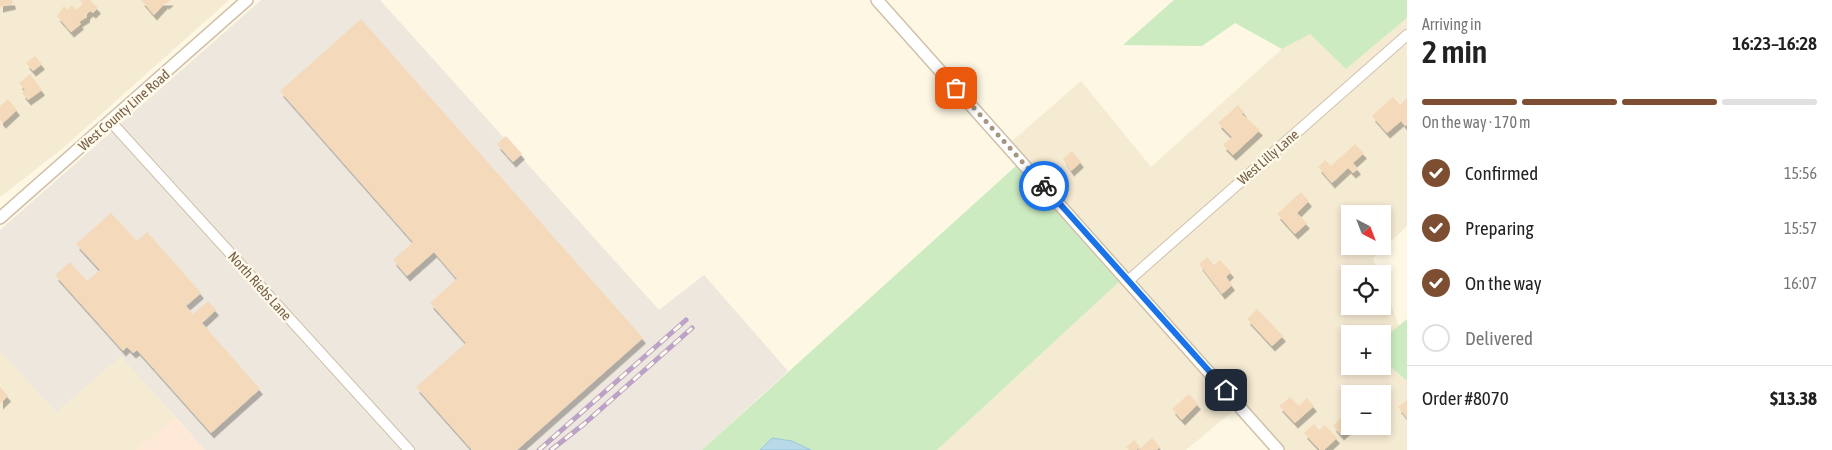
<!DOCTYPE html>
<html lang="en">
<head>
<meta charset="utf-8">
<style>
	:root { --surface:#fff; --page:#f2f2f2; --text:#222; --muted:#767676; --line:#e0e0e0; --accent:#7d4e31 }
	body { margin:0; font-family:"Asap Condensed",sans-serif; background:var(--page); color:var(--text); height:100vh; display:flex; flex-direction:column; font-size:19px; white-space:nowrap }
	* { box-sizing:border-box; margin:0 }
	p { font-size:16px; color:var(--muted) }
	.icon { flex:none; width:28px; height:28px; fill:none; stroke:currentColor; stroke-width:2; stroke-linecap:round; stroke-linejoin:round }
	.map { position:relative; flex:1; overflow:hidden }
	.sheet { display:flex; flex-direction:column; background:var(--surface); width:425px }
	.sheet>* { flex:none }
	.needle { width:32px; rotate:138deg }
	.tools { position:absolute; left:1341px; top:205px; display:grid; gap:10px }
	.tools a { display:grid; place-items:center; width:50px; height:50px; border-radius:0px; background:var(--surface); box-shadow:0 2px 8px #0003; font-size:25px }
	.pin { position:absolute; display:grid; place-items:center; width:42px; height:42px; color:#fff; margin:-21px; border-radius:10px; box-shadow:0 2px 8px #0006 }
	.courier { position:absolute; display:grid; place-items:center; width:50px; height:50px; margin:-25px; border:4px solid #1a73e8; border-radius:50%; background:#fff; color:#222; box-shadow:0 1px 6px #0007 }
	.headline em { font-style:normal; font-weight:600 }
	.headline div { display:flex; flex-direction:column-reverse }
	.headline { display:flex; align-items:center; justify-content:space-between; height:85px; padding:0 15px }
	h1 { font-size:32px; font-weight:600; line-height:38px }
	.bar { display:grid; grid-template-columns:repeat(4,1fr); gap:8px 5px; align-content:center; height:60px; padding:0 15px }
	.bar i { height:6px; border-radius:4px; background:var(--line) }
	.bar .active { background:var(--accent) }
	.bar p { grid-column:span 4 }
	.line { display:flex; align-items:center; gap:12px; padding:0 15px; border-top:1px solid var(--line) }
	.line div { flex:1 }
	ol { padding:0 15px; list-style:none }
	li { display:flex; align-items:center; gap:15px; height:55px }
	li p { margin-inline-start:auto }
	li .icon { padding:5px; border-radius:50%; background:var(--accent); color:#fff; stroke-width:4 }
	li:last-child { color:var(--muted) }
	li i { width:28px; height:28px; border:2px solid var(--line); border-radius:50% }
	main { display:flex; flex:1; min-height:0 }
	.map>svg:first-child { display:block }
	.residential { fill:#f5ead2; fill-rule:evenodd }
	.commercial { fill:#fee9d7 }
	.industrial { fill:#ede7de }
	.green { fill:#ccebc1 }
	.water { fill:#b7d9e8; stroke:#9dc7da }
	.building { fill:#f4daba; filter:url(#shadow) }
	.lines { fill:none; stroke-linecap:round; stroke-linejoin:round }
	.minor-casing { stroke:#cfc0aa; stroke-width:12 }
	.tertiary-casing { stroke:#cfc0aa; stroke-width:14 }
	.minor { stroke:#fff; stroke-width:10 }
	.tertiary { stroke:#fff; stroke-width:11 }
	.rail-casing { stroke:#bca2c7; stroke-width:5 }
	.rail { stroke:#fffaeb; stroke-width:3; stroke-dasharray:9; stroke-linecap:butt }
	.done { stroke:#a6957f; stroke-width:5; stroke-dasharray:0 9 }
	.route { stroke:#1a73e8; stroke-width:6 }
	.labels { text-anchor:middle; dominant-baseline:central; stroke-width:4.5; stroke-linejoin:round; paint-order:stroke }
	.street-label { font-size:14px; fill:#776048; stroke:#fffaeb }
</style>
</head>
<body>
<main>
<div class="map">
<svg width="1407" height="450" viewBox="0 0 1407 450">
	<defs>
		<filter id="shadow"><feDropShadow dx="3" dy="5.5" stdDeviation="0" flood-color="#0004"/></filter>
	</defs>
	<rect width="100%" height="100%" fill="#fdf7e4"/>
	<g class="residential">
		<polygon points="0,0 229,0 63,148 0,197"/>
		<path d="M1407,18v208l-34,32 6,16h-29v32h32l1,-23 16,43 -16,14 -1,-6h-32v32h32l1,-6 24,21v69h-122l-274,-308 70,-61 70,86 131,-118 28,-15 36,35zM1350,214h32v32h-32zM1350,394h32v32h-32z"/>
		<polygon points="1119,282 1234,410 1186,450 937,450"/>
		<polygon points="0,351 56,412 121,355 175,417 136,450 0,450"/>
	</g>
	<polygon class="commercial" points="175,417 205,450 136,450"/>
	<polygon class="industrial" points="261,0 380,0 659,310 704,275 788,371 702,450 205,450 121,356 56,412 0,351 0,230"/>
	<g class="green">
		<polygon points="1174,0 1407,0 1407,18 1346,69 1310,34 1282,49 1235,23 1202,46 1123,45"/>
		<polygon points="1016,166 1119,282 937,450 811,450 792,441 763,446 760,450 702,450"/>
		<polygon points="1407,319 1407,381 1383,360 1382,340"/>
	</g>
	<polygon class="water" points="772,438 792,441 811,450 760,450"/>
	<g class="building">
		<polygon points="0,0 12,0 13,4 0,7"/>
		<polygon points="80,0 90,0 98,8 93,13 90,11 87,14 87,17 79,22 81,24 71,32 57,16 64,6 67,10 72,5 76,10 83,4"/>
		<polygon points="141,0 171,0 166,4 165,3 154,15"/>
		<polygon points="361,19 643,338 517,450 472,450 416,387 466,343 430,303 457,279 434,252 407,276 393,260 413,242 280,91"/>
		<polygon points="35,56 42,64 33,71 26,63"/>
		<polygon points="30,74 42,90 28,100 22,93 25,90 19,83"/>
		<polygon points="1393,97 1400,105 1407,98 1407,125 1405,126 1401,121 1387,133 1372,116"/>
		<polygon points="8,99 17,110 3,123 0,120 0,106"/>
		<polygon points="1238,105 1244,112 1242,114 1260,130 1233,155 1223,145 1232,137 1218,123"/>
		<polygon points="506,136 522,154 513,162 497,144"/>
		<polygon points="1355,144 1364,153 1353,163 1358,169 1353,173 1348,168 1332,183 1318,167 1325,160 1331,166"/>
		<polygon points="1072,151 1081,162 1071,171 1063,159"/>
		<polygon points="1301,192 1309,201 1297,213 1307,223 1295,234 1277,214"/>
		<polygon points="111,213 137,241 147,232 201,293 186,306 193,314 208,301 216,310 202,323 260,389 211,433 137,350 133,353 127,347 123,351 55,275 70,262 87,281 100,270 76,244"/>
		<polygon points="1207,257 1214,265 1220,260 1231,272 1226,277 1232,285 1222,294 1199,264"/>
		<polygon points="1257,309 1283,336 1272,346 1247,319"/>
		<polygon points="0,387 8,396 0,404"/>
		<polygon points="1189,394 1198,404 1182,420 1172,409"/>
		<polygon points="1290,397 1299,406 1307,398 1314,406 1295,423 1279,406"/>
		<polygon points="1407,400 1407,418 1398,407"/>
		<polygon points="1344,415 1350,422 1350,427 1341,435 1333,426"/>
		<polygon points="1314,424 1319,430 1325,425 1337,438 1324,450 1320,450 1304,433"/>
		<polygon points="1152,438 1160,447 1157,450 1138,450"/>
		<polygon points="1134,440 1140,447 1136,450 1129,450 1126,447"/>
	</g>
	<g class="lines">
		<g class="minor-casing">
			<g id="minor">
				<polyline points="111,122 409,450"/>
				<polyline points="1129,280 1407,35"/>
			</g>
		</g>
		<g class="tertiary-casing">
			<g id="tertiary">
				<polyline points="877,0 1278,450"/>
				<polyline points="0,218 247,0"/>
			</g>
		</g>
		<use href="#minor" class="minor"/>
		<use href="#tertiary" class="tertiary"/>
		<g class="rail-casing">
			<g id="rail">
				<polyline points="539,450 686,320"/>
				<polyline points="551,450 584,424 692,328"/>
			</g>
		</g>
		<use href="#rail" class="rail"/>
	</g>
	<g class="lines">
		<polyline class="done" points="956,88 1044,186"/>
		<polyline class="route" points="1044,186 1226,390"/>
	</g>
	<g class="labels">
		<g class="street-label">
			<text transform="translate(124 110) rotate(-41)">West County Line Road</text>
			<text transform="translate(1268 157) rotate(-41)">West Lilly Lane</text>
			<text transform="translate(260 286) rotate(48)">North Riebs Lane</text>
		</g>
	</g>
</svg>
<div class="tools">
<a><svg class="needle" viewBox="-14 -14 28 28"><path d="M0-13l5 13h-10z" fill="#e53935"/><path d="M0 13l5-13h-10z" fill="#767676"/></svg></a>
<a><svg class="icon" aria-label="locate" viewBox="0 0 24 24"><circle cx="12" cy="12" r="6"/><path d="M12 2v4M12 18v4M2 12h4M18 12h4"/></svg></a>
<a>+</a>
<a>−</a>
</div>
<div class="pin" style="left:956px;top:88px;background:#ea580c"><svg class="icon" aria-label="bag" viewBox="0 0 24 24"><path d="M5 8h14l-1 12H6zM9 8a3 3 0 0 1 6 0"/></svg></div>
<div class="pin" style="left:1226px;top:390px;background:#1f2937"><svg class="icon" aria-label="home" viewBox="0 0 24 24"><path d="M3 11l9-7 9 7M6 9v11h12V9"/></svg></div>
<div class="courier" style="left:1044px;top:186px"><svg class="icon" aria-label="bike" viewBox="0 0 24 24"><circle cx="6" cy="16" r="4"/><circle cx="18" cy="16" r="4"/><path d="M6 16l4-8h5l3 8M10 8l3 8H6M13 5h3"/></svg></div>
</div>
<section class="sheet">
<div class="headline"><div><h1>2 min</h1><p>Arriving in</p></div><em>16:23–16:28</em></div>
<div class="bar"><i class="active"></i><i class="active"></i><i class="active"></i><i></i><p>On the way · 170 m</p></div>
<ol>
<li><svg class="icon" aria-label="check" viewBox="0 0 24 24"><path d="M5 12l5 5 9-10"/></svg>Confirmed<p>15:56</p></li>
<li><svg class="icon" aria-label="check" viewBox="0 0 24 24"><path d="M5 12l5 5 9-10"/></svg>Preparing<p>15:57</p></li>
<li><svg class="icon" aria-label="check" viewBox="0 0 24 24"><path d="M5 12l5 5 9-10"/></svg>On the way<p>16:07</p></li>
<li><i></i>Delivered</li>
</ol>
<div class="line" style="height:65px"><div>Order #8070</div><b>$13.38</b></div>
</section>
</main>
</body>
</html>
